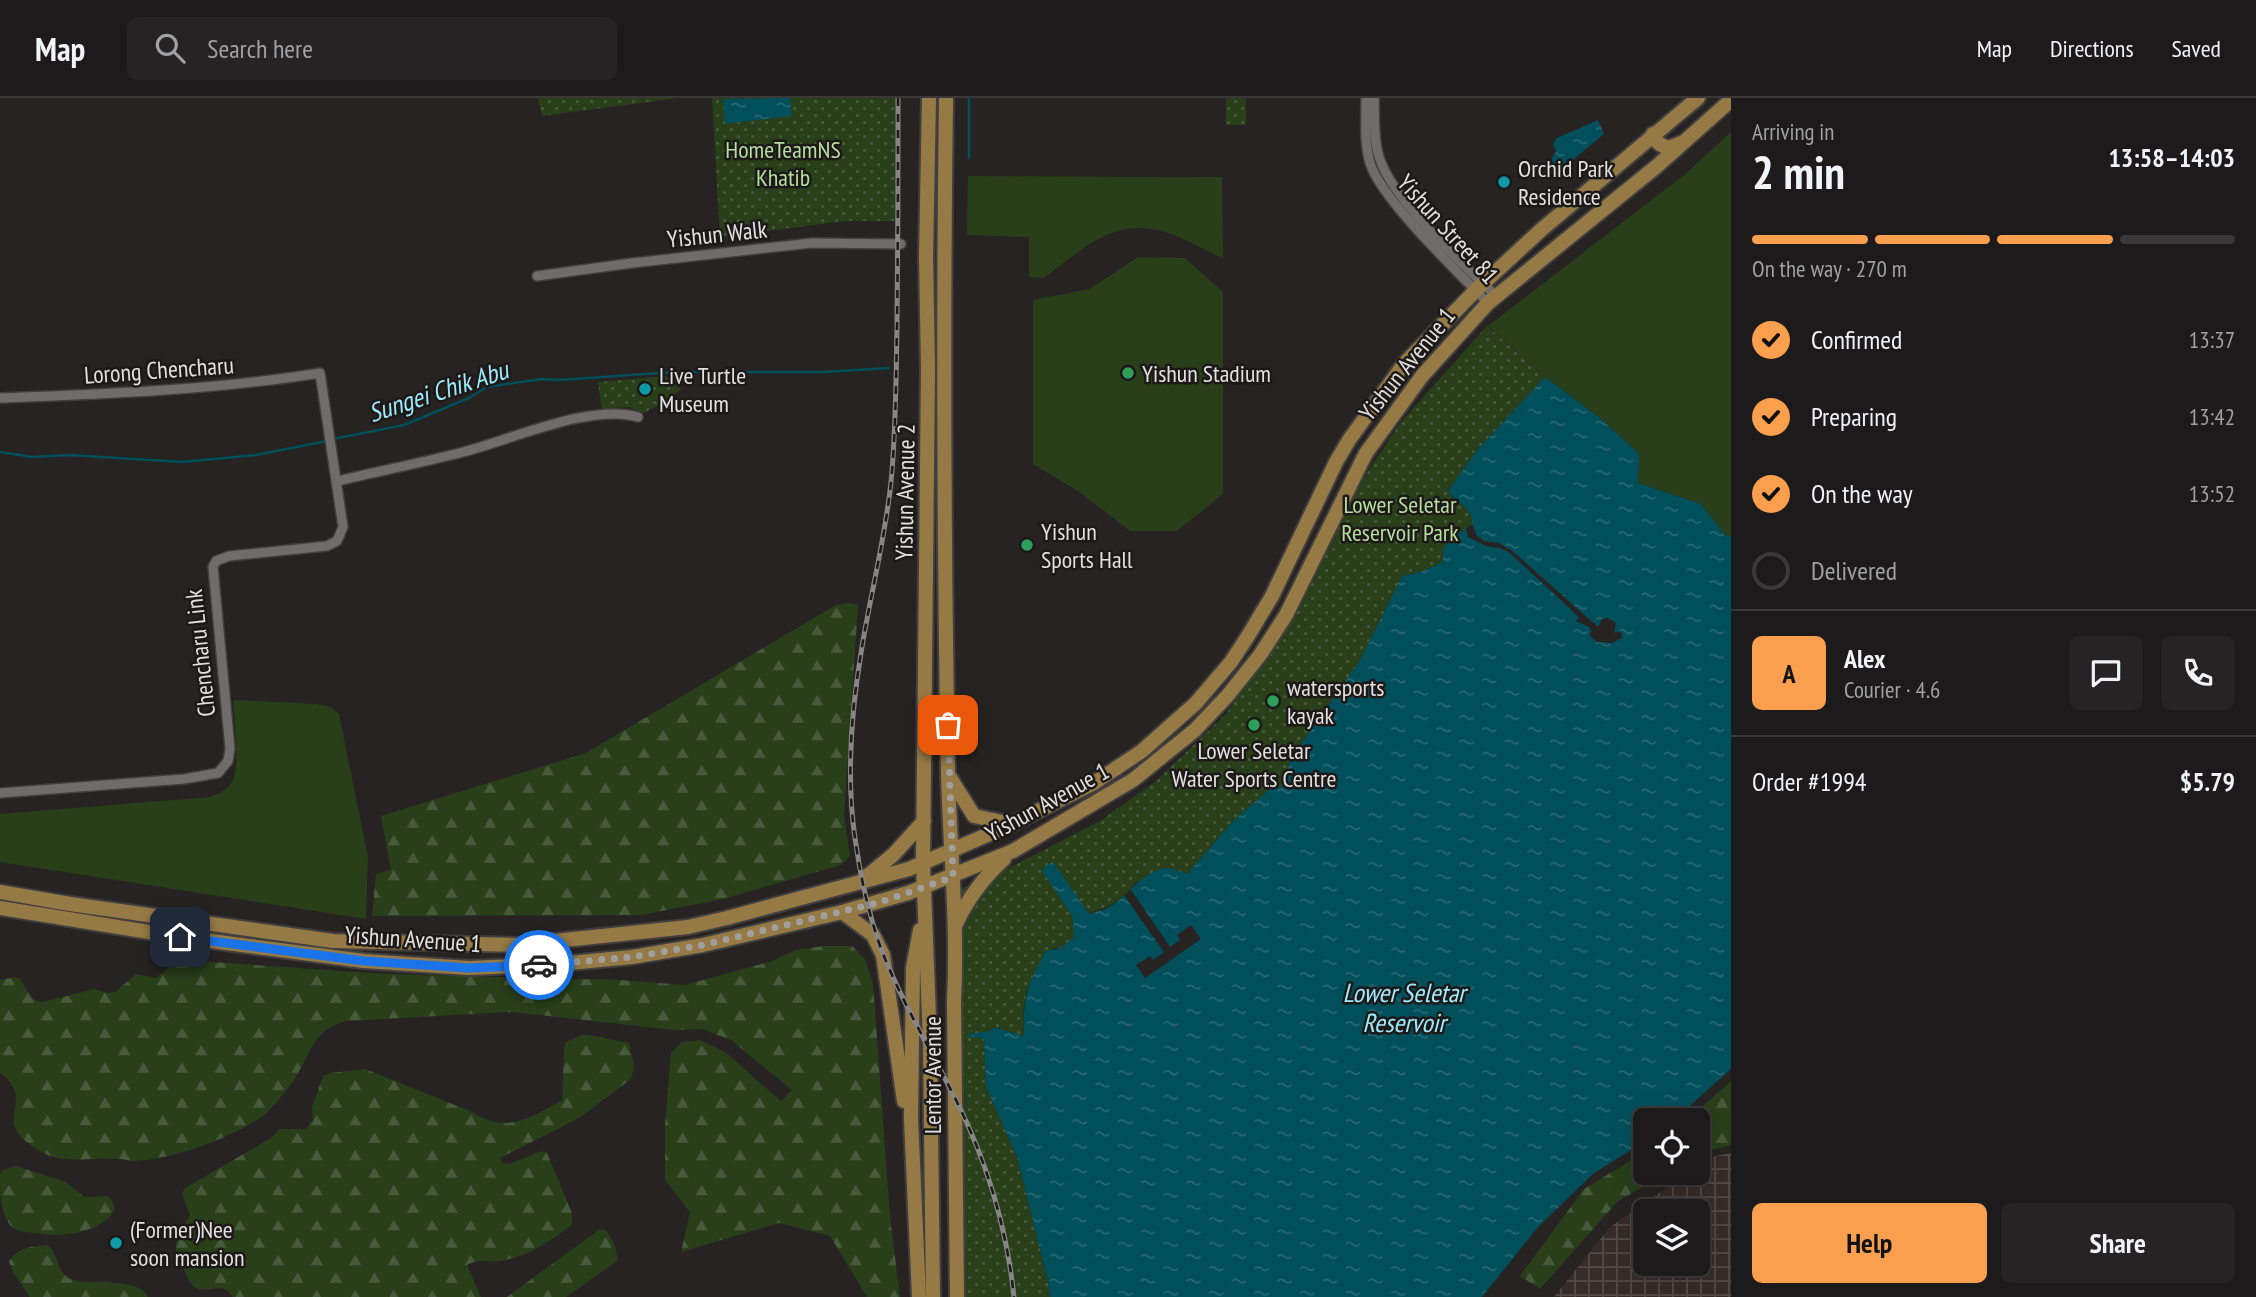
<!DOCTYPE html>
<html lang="en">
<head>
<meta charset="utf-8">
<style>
	:root { --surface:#1c1a1a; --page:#252323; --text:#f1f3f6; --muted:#a0a1a2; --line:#3a3839; --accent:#f99f4d }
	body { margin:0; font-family:"PT Sans Narrow",sans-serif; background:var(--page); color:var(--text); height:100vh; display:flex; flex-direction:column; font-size:26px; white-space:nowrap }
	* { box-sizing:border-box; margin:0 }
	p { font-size:23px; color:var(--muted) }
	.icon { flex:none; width:38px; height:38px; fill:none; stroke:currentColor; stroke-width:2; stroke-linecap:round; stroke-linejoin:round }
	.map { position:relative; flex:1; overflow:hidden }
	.details { display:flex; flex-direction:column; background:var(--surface); width:525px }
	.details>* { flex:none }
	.buttons { position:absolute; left:1633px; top:1010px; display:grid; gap:14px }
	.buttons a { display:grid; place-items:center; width:77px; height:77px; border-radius:10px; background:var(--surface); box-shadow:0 7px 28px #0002,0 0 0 2px var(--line); font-size:35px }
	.pin { position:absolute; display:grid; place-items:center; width:60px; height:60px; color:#fff; margin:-30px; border-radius:14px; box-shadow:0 4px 10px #0006 }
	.courier { position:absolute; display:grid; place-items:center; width:70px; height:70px; margin:-35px; border:5px solid #1a73e8; border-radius:50%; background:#fff; color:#222; box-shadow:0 2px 9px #0007 }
	.overview em { font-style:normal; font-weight:800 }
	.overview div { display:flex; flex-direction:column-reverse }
	.overview { display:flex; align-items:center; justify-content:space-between; height:119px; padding:0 21px }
	h1 { font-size:46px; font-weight:800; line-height:52px }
	.bar { display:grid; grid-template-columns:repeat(4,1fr); gap:10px 7px; align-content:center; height:84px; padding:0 21px }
	.bar i { height:9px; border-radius:5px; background:var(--line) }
	.bar .selected { background:var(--accent) }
	.bar p { grid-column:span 4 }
	.line { display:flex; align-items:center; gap:18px; padding:0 21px; border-top:2px solid var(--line) }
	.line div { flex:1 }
	.round { display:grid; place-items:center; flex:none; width:74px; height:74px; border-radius:10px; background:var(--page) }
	ol { padding:0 21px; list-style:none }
	li { display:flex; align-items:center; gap:21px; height:77px }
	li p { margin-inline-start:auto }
	li .icon { padding:7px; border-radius:50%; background:var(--accent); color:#111; stroke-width:4 }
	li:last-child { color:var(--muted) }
	li i { width:38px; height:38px; border:4px solid var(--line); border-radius:50% }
	.action { display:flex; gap:14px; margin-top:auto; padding:14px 21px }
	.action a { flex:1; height:80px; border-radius:10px; background:var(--accent); color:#111; font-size:28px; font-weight:800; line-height:80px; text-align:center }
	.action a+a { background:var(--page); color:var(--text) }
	header { display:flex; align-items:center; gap:42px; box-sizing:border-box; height:98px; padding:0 35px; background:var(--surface); border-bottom:2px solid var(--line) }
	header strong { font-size:33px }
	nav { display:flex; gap:38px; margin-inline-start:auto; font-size:24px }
	.search { width:490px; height:63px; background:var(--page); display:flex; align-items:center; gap:18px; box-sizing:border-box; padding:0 24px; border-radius:10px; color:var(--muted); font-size:26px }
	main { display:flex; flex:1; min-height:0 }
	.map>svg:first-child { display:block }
	.industrial { fill:url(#industrial-grid); fill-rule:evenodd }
	.grass { fill:#283f1a }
	.forest { fill:url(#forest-firs) }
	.park { fill:url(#park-dots) }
	.water { fill:url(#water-ripples) }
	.pier { fill:#262322 }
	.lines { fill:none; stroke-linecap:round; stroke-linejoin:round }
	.stream { stroke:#024f5c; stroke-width:2.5 }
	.minor-casing { stroke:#423f3e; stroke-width:12 }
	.primary-casing { stroke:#423f3e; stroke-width:18 }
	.minor { stroke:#706c6b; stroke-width:9 }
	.primary { stroke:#967a45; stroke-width:14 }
	.rail-casing { stroke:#888685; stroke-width:5 }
	.rail { stroke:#1d1918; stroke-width:2.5; stroke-dasharray:8; stroke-linecap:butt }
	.done { stroke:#a19e9e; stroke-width:7; stroke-dasharray:0 12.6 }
	.route { stroke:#1a73e8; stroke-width:9 }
	.culture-dot { fill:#0f9aa8; stroke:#1d1918; stroke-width:2.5 }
	.leisure-dot { fill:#2e9e5b; stroke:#1d1918; stroke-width:2.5 }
	.labels { text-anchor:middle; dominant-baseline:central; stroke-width:5; stroke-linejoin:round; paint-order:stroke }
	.park-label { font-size:24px; fill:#b5df9e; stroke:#1d1918 }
	.poi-label { font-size:24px; fill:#e3e1e0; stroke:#1d1918; text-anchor:start }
	.street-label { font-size:24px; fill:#e3e1e0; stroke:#1d1918 }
	.water-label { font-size:26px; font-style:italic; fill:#9eeafc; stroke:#1d1918 }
</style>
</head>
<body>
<header>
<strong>Map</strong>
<div class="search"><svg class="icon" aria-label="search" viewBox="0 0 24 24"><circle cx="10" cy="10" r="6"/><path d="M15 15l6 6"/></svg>Search here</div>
<nav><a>Map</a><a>Directions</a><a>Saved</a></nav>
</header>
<main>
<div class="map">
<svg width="1731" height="1199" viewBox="0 0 1731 1199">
	<defs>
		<pattern id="industrial-grid" width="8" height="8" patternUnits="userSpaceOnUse" patternTransform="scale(1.75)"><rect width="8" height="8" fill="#362c29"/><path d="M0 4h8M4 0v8" fill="none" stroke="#534a48"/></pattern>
		<pattern id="forest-firs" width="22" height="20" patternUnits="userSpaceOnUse" patternTransform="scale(1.75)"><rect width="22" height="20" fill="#283f1a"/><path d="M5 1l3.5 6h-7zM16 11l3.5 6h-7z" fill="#475a3b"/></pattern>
		<pattern id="park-dots" width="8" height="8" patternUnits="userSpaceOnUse" patternTransform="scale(1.75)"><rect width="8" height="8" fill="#283f1a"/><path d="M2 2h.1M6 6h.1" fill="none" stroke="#475a3b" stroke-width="1.8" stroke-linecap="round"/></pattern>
		<pattern id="water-ripples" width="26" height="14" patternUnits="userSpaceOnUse" patternTransform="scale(1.75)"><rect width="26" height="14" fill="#024f5c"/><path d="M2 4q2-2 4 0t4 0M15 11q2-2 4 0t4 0" fill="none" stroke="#276873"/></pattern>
	</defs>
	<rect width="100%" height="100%" fill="#262322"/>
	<path class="industrial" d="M1731,1055v144h-177l56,-70 78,-54 10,-1v-6l12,-9zM1645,1113h53v53h-53z"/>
	<g class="grass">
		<polygon points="1731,34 1731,438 1725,437 1701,406 1638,385 1639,356 1600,320 1545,279 1488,228 1684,77"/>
		<path d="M968,78l254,1 1,81c-23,-9 -47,-26 -72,-29 -44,-7 -74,25 -107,49l-15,-1v-40l-62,-2z"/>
		<polygon points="1138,159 1185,160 1223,194 1223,396 1177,433 1130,433 1078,393 1033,366 1033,202 1090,191"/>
		<path d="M233,602l83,4 15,3 8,7 29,143 -2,62 -366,-57v-48l210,-17c7,-3 18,-7 22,-15 9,-19 2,-60 1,-82z"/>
	</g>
	<g class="forest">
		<polygon points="849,505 858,507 844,718 850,758 841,767 723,801 641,817 372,818 376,776 391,772 381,718 586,655 836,507"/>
		<path d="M823,848h29l13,13 8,24 17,234 10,80h-33l-37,-61 -51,-13 -98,29 9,-40 -25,-32v-55l6,-72 11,-11 18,-2 25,12 56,49 11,-11 -61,-50 -29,-11 -28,1 -162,-18 -166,9c-35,9 -35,35 -54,62 -8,10 -18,23 -28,32 -29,22 -93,45 -130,46 -5,0 -10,-2 -16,-2 -25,-3 -55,7 -78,-8 -7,-4 -16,-10 -21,-17 -16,-20 13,-39 -19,-61v-93l17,-3c11,8 9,23 25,25l53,-13 13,4 7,-1 21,-18 20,4 15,-12 12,-6 203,14 233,6 66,5 87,-24 24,-11z"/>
		<path d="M584,936l45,9 5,24 -3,12 -52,39 -79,40 3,5 7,1 31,-13 6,2 25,60v12c-22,16 -46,33 -73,36 -14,2 -18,-3 -32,4l14,32h-248c-12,-17 -20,-4 -35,-8 -6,-1 -8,-8 -11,-13 -16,-32 -14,-29 3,-61l-8,-21 3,-6 86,-50 9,-9h26l7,-10 -1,-12 11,-31 7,-3 35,-4 105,42c36,23 58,9 92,-11l2,-51 2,-7z"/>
		<polygon points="1731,983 1731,1047 1707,1053 1698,1058 1698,1022 1687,1022"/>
		<polygon points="1645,1054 1645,1074 1668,1075 1618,1103 1540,1191 1520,1178 1584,1091"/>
		<path d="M16,1068l50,16 18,15 23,-1 5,4 3,9c-12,24 -55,29 -79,24 -8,-1 -18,0 -25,-7 -11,-13 -11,-34 -11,-52l3,-4z"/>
		<path d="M600,1131l6,1c6,9 12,20 11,31l-51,36h-59z"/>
		<path d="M47,1147c12,7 9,29 24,34 19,8 66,-4 77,18h-118l-16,-23 -5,-12c8,-15 22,-15 38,-17z"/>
	</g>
	<g class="park">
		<polygon points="538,0 678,0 542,18"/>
		<polygon points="712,0 897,0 897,123 846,123 720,139"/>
		<rect x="1226" y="0" width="20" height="27"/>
		<path d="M1487,228l58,51 -67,72 -30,42c10,17 21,9 25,34 -13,5 -21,14 -30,24v12c-10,7 -28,13 -41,15l-43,86 -67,96 -11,30 -6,-3 -42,36 -46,53 -51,8c-15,22 -38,31 -64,34l2,21 -13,11h-8c-25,31 -32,48 -29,88l-30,-9 -4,4 -22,5 16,2 2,49 31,70 31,125 2,15h-84l-9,-257v-150l46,-19 97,-50 56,-40 70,-67 39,-57 89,-164 46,-70z"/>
		<polygon points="666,278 681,291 668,302 644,315 630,309 602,311 598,284"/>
	</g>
	<g class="water">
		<polygon points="790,0 792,18 725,26 723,1"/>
		<polygon points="1598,22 1604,36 1558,74 1550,64 1556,53 1553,46 1557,40"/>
		<path d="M1545,279l55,41 39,36 -1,29 63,21 24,31 6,1v533l-57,51h-29v21l-52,33 -55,53 -56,70h-432l-2,-15 -31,-125 -31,-70 -2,-48 -17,-3 2,-2 21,-3 4,-4 30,9c-2,-36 4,-54 22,-85l15,-3 13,-11 -2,-21 -30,-45 5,-6 6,-3 36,52c5,-2 12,-3 16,-5 23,-10 34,-37 61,-41 6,0 15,4 21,6l46,-53 42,-37 6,3 10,-29 68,-96 43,-86c13,-2 31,-8 41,-15v-13c9,-9 17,-18 30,-23 -4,-23 -14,-18 -25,-34l30,-42z"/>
	</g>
	<g class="pier">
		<polygon points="1473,427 1476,437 1484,443 1499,445 1511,452 1598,529 1602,521 1608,520 1616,525 1614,535 1621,533 1622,540 1612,545 1597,544 1591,539 1589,535 1592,534 1589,529 1576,523 1579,519 1509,454 1499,450 1486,448 1468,439 1466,430"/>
		<polygon points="1131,792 1170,849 1180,842 1177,837 1191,827 1201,841 1145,880 1136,867 1150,858 1153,862 1164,854 1124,797"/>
	</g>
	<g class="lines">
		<g class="stream">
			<polyline points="969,0 969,60"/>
			<polyline points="333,341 404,327 469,300 487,289 541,281 560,282 673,274 823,274 889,270"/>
			<polyline points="0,354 32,359 70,357 182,364 256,357 327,343"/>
		</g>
		<g class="minor-casing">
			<g id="minor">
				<path d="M1366,0c0,20 -2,45 4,65 11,36 89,110 118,140"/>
				<path d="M1374,0c1,19 -1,40 5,59 13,42 84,108 117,139"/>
				<polyline points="537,178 632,165 812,145 901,146"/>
				<path d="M0,300c106,-4 215,-8 320,-25l23,154 -6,14 -10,5 -98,10 -13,5 -3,6 17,182 -2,12 -10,12 -34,6 -184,14"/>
				<path d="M338,383c41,-10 83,-18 125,-29 48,-12 128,-49 175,-35"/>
			</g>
		</g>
		<g class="primary-casing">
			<g id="primary">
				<polyline points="929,0 926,159 928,271 923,765 930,945 933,1199"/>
				<path d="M946,0c-3,225 -2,451 2,676 2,76 10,151 6,227l3,296"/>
				<path d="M1653,36c4,9 6,11 16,14l12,-5"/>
				<polyline points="949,678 974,718 1012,726"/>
				<polyline points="865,780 893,757 924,723"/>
				<polyline points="0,794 70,806 333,843 517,847 688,829 727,820 909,771 1012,726 1094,685 1142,653 1196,605 1231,564 1248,538 1272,498 1336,364 1349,342 1404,266 1476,192 1541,132 1698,0"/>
				<polyline points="0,810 180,839 364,863 469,870 559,866 632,859 703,847 842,814 908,795 1013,753 1133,682 1195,632 1228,597 1260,557 1286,517 1366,355 1422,278 1488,205 1657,68 1731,2"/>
				<polyline points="842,814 873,837 883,857 904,1003"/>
				<path d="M956,826c12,-26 27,-46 48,-65"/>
				<polyline points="919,1199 911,1021 913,870 920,832"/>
			</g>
		</g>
		<use href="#minor" class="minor"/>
		<use href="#primary" class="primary"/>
		<g class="rail-casing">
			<path id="rail" d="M898,0c0,76 0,153 -1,229 -1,52 -1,104 -6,155 -6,58 -21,114 -30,171 -10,61 -15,124 -6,185 5,37 13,73 25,108 24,64 63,122 90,184 23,53 38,110 44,167"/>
		</g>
		<use href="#rail" class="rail"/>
	</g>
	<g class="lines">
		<polyline class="done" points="539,867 632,859 703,847 881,804 953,779 948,627"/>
		<polyline class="route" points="180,839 364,863 469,870 539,867"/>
	</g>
	<g class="culture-dot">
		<circle cx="1504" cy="84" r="7"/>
		<circle cx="645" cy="291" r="7"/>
		<circle cx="116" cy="1145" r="7"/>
	</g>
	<g class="leisure-dot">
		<circle cx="1128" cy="275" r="7"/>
		<circle cx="1027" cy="447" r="7"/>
		<circle cx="1273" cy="603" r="7"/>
		<circle cx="1254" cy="627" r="7"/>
	</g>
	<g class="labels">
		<g class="park-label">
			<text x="783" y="51">HomeTeamNS<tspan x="783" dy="28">Khatib</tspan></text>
			<text x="1400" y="406">Lower Seletar<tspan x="1400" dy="28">Reservoir Park</tspan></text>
		</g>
		<g class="poi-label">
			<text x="1518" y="70">Orchid Park<tspan x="1518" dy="28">Residence</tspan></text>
			<text x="1142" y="275">Yishun Stadium</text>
			<text x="659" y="277">Live Turtle<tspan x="659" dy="28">Museum</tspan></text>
			<text x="1041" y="433">Yishun<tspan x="1041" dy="28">Sports Hall</tspan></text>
			<text x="1287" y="589">watersports<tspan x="1287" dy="28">kayak</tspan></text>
			<text x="1254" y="652" text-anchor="middle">Lower Seletar<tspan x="1254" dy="28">Water Sports Centre</tspan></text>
			<text x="130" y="1131">(Former)Nee<tspan x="130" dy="28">soon mansion</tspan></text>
		</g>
		<g class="street-label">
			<text transform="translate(1448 131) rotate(48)">Yishun Street 81</text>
			<text transform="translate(717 136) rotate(-6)">Yishun Walk</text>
			<text transform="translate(1407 266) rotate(-51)">Yishun Avenue 1</text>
			<text transform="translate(159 272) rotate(-4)">Lorong Chencharu</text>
			<text transform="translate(905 394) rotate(-89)">Yishun Avenue 2</text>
			<text transform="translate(200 555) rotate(-96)">Chencharu Link</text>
			<text transform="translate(1047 704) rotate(-29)">Yishun Avenue 1</text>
			<text transform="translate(413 841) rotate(4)">Yishun Avenue 1</text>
			<text transform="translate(932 977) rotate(-90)">Lentor Avenue</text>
		</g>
		<g class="water-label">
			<text transform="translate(438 293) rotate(-18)">Sungei Chik Abu</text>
			<text x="1404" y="894">Lower Seletar<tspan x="1404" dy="30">Reservoir</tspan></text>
		</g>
	</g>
</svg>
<div class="buttons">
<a><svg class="icon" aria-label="locate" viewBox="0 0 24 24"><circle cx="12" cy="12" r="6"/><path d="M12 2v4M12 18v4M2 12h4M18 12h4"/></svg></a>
<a><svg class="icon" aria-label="layers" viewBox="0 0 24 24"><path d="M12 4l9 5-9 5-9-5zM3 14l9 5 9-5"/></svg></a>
</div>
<div class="pin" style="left:948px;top:627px;background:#ea580c"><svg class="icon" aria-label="bag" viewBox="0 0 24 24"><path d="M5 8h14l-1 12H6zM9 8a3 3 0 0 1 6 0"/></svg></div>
<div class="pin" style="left:180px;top:839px;background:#1f2937"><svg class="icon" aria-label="home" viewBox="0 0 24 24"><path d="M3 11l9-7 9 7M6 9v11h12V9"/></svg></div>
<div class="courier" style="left:539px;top:867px"><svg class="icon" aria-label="car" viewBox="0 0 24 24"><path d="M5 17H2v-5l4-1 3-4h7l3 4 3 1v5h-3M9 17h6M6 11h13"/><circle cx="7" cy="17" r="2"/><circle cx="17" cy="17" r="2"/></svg></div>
</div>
<section class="details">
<div class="overview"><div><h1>2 min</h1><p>Arriving in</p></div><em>13:58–14:03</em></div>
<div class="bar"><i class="selected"></i><i class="selected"></i><i class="selected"></i><i></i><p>On the way · 270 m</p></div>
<ol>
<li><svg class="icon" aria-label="check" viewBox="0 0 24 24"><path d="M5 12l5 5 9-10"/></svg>Confirmed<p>13:37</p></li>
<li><svg class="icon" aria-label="check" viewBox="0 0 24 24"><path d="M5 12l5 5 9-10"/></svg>Preparing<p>13:42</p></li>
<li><svg class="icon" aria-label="check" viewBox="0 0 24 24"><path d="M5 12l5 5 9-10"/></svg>On the way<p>13:52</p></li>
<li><i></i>Delivered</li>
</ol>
<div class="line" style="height:126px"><b class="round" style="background:var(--accent);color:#111">A</b><div><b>Alex</b><p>Courier · 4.6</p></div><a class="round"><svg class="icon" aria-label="chat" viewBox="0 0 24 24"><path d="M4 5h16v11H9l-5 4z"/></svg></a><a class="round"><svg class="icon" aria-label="phone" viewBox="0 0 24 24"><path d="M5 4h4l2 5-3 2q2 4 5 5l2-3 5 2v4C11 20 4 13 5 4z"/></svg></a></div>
<div class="line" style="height:91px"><div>Order #1994</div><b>$5.79</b></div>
<div class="action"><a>Help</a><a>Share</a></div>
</section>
</main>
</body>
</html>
